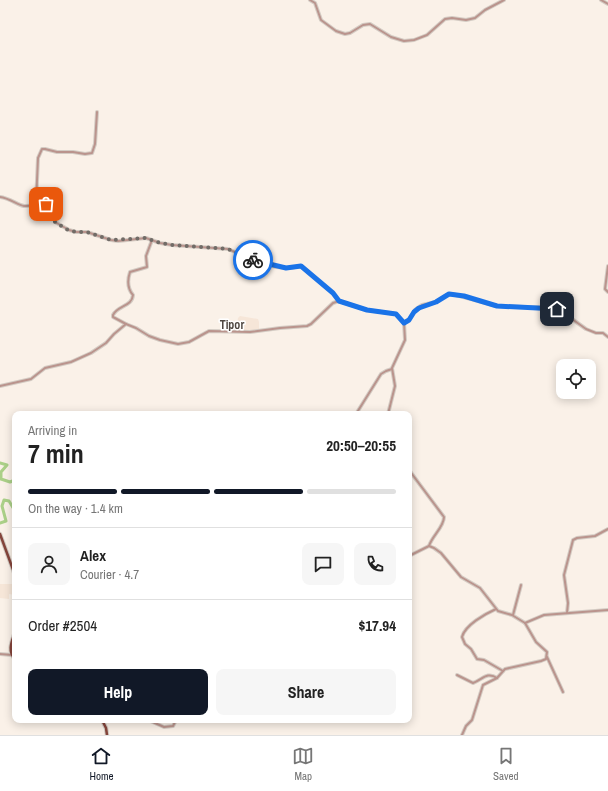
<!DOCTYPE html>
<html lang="en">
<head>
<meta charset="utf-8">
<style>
	:root { --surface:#fff; --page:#f6f6f6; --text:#222; --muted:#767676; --line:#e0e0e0; --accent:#111827 }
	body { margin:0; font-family:"Archivo Narrow",sans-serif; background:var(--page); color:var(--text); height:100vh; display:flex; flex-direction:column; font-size:15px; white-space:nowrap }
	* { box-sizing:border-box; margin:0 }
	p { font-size:13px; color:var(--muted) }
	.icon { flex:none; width:22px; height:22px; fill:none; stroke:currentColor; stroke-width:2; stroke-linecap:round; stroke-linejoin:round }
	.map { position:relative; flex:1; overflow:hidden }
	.details { position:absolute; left:12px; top:411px; width:400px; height:312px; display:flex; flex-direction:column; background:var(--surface); border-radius:8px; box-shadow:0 2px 10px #0003 }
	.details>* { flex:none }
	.controls { position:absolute; left:556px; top:359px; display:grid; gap:8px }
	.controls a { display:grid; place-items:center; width:40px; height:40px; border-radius:8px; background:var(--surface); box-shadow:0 2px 10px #0003; font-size:20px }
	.pin { position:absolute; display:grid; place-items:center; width:34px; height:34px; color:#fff; margin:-17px; border-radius:8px; box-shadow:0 2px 6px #0006 }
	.courier { position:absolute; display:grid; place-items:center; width:40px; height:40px; margin:-20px; border:3px solid #1a73e8; border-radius:50%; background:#fff; color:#222; box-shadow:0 1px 5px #0007 }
	.overview em { font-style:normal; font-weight:800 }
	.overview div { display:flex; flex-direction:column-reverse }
	.overview { display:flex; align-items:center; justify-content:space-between; height:68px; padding:0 16px }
	h1 { font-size:26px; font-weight:800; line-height:30px }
	.bar { display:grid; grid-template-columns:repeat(4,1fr); gap:6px 4px; align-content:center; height:48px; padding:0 16px }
	.bar i { height:5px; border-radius:3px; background:var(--line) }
	.bar .active { background:var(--accent) }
	.bar p { grid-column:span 4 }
	.line { display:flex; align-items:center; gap:10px; padding:0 16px; border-top:1px solid var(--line) }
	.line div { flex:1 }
	.round { display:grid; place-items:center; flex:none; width:42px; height:42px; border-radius:8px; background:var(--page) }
	.cta { display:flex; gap:8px; margin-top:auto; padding:8px 16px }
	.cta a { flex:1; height:46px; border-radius:8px; background:var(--accent); color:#fff; font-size:16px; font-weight:800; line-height:46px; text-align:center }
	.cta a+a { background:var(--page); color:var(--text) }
	.tabs { display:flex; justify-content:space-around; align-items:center; height:56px; border-top:1px solid var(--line); background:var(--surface); font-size:11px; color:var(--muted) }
	.tabs a { display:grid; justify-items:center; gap:2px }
	.tabs .active { color:var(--accent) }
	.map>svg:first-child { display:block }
	.built { fill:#f6e6d8 }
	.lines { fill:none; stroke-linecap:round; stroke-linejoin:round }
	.river { stroke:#abd088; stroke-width:3 }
	.minor-casing { stroke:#d4ccc4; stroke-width:4 }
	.major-casing { stroke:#d4ccc4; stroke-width:4.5 }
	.minor { stroke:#ba948d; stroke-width:2 }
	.major { stroke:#85453b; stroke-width:2.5 }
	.done { stroke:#716c67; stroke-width:4; stroke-dasharray:0 7.2 }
	.route { stroke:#1a73e8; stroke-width:5 }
	.labels { text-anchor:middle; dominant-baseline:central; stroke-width:3; stroke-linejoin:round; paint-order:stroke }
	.quarter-label { font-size:12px; font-weight:bold; fill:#4f4741; stroke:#fff }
</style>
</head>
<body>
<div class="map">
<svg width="608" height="735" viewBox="0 0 608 735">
	<rect width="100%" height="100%" fill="#faf1e8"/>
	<g class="built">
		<polygon points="240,316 258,319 259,322 259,329 250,331 236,330 238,318"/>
		<polygon points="0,584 15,584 15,595 9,594 9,599 0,598"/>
	</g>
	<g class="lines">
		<g class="river">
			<polyline points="0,463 7,465 1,472 1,479 10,482 15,480"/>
			<polyline points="0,523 6,521 2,506 4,500 9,501 15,511"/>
		</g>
		<g class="minor-casing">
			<g id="minor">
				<polyline points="310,0 315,3 321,20 336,31 345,34 350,33 363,25 370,24 391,37 404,41 414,40 427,35 445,19 452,18 466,20 475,18 485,10 504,0"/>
				<polyline points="601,0 608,4"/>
				<path d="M0,197c9,1 18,8 24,9 10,1 15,-6 26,-1l3,5 2,12 14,8 7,2h11l24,8 7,1 28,-3 14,5 12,2 56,4 23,10 25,8 13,1 12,-2 32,27 6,8 28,9 29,4 8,9"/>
				<polyline points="36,203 38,158 42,149 45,149 57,152 73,152 85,154 92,153 95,144 97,112"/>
				<polyline points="608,266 605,289 608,292"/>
				<path d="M126,324l-13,-7v-2c5,-10 19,-8 20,-20 -6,-7 -6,-14 -3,-23l17,-5 -1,-11 6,-16"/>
				<polyline points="0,386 31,379 45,368 71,362 91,353 106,343 114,334 126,324 136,328 149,336 160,340 178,344 189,342 209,331 250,332 280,328 307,326 311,324 333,303 339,301"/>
				<polyline points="356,414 381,374 386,371 392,369"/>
				<polyline points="388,414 395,386 392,368 405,340 404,323 409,320 415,310 422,305 436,302 447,295 452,294 497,306 554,308 565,314 586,329 596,333 603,333 608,337"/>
				<path d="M409,470l35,47c0,10 -12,19 -15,29"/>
				<polyline points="409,556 429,546 434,548 441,553 461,577 480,588 498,611 512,615 525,623 544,615 608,610"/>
				<path d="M496,609c-11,5 -31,16 -34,28l3,7 6,5 6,10 7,1 19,11"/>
				<polyline points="567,613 568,603 564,575 573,540 577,538 595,536 608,529"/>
				<polyline points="513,615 521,585"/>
				<polyline points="0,654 12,655"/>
				<polyline points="547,657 563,692"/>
				<path d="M457,675l16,8c9,-3 14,-12 24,-5"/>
				<polyline points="148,720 164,727 173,726 176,720"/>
				<polyline points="462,735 466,726 472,720 483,685 497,678 505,669 541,661 546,659 547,652 536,642 525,623"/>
			</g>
		</g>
		<g class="major-casing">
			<g id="major">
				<polyline points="0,534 15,575"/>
				<path d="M15,632c-3,9 -8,19 0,27"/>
				<polyline points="102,720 106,728 107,735"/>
			</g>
		</g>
		<use href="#minor" class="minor"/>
		<use href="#major" class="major"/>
	</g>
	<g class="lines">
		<polyline class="done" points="46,204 53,209 55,222 68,230 76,232 87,232 111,240 146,238 160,243 172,245 228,249 253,260"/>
		<polyline class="route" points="253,260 286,268 301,266 333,293 339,301 367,310 396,314 404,323 409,320 414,312 419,308 436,302 449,294 464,296 497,306 557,309"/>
	</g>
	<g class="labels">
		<g class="quarter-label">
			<text x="232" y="325">Tipor</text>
		</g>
	</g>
</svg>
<div class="controls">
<a><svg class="icon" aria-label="locate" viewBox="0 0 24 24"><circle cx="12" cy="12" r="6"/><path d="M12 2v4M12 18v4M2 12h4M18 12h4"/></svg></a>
</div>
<div class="pin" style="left:46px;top:204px;background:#ea580c"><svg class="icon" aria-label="bag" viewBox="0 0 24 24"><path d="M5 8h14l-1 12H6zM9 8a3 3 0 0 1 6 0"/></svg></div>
<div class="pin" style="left:557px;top:309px;background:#1f2937"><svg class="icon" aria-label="home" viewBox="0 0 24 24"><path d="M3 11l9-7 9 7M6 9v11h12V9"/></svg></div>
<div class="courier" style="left:253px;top:260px"><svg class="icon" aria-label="bike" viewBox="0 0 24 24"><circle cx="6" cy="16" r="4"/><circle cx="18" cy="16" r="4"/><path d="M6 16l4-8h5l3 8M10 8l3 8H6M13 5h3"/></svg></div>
<section class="details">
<div class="overview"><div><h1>7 min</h1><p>Arriving in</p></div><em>20:50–20:55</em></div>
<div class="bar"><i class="active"></i><i class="active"></i><i class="active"></i><i></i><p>On the way · 1.4 km</p></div>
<div class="line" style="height:72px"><a class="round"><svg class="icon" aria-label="person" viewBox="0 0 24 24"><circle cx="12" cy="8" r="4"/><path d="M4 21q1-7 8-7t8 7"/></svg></a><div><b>Alex</b><p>Courier · 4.7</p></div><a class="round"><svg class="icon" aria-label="chat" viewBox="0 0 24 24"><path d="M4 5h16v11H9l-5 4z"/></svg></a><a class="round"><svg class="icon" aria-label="phone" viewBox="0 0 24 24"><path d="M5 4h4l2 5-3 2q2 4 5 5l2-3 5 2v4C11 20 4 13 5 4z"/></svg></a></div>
<div class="line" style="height:52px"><div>Order #2504</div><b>$17.94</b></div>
<div class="cta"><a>Help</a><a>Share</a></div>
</section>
</div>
<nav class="tabs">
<a class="active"><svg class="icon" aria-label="home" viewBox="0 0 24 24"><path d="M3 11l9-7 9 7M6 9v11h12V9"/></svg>Home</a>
<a><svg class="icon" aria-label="map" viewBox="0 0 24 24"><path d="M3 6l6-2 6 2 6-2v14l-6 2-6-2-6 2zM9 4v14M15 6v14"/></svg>Map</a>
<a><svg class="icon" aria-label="saved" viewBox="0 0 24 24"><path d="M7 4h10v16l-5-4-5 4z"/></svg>Saved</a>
</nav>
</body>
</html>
